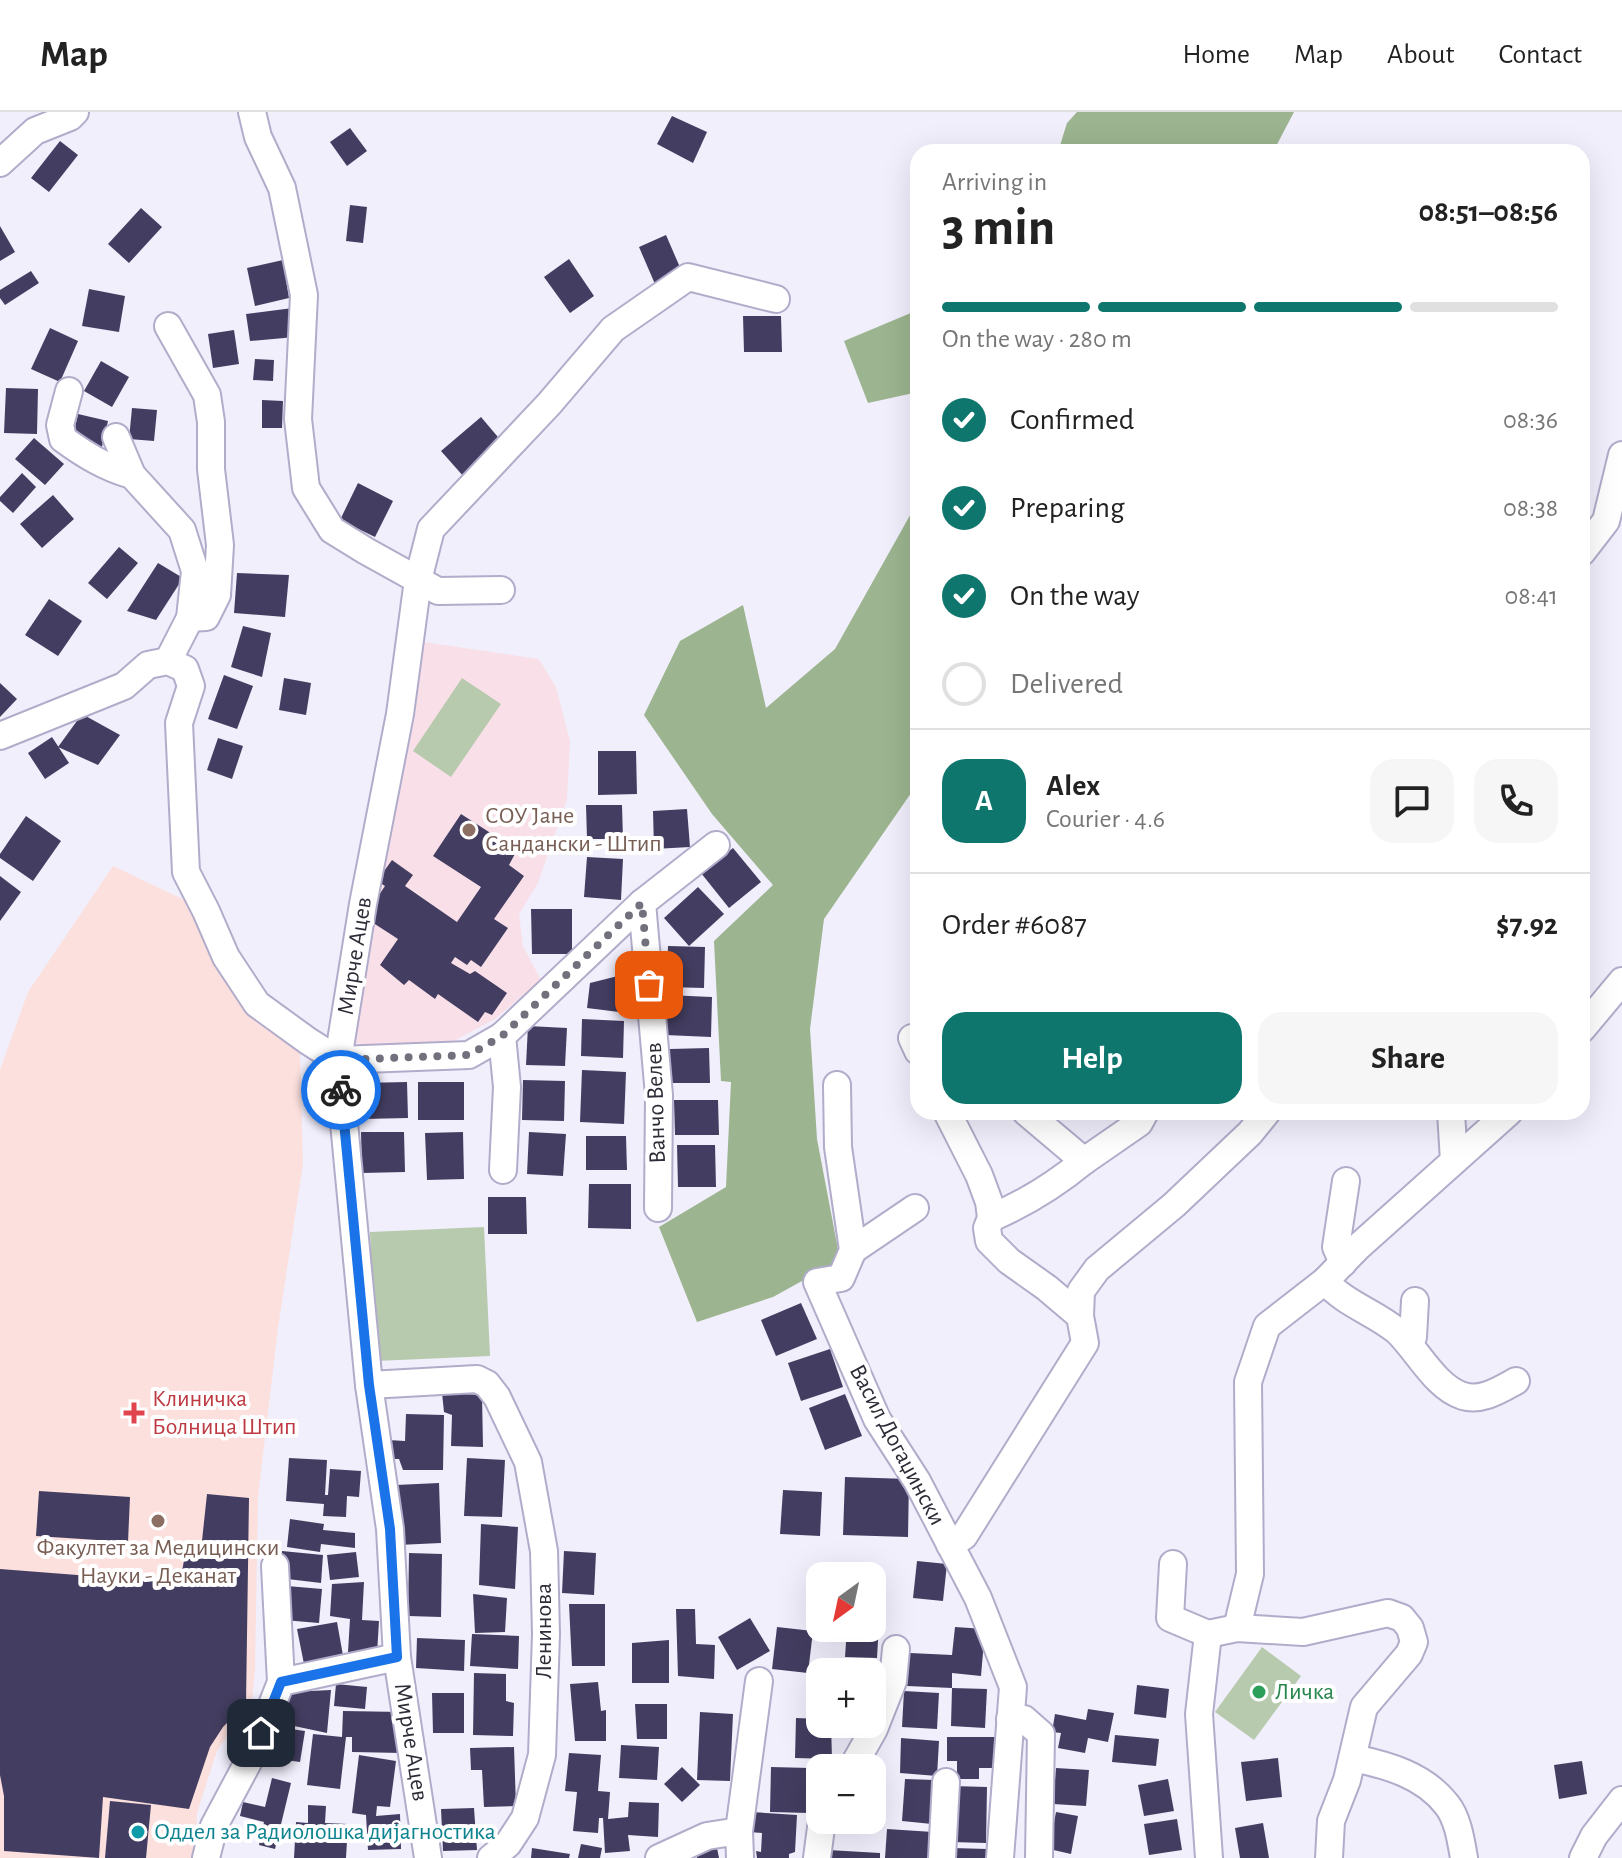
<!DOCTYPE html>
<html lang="en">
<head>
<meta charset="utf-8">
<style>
	:root { --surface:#fff; --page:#f6f6f6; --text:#222; --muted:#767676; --line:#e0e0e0; --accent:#0f766e }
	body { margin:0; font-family:"Alegreya Sans",sans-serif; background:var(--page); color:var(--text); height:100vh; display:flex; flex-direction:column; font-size:30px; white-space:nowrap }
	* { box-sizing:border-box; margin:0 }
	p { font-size:26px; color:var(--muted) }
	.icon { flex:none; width:44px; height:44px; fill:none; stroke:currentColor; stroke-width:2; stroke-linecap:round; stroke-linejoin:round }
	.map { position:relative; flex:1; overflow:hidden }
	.side { position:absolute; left:910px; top:32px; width:680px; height:976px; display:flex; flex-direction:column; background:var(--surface); border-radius:24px; box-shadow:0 8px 32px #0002 }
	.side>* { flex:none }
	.needle { width:52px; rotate:213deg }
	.fabs { position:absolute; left:806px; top:1450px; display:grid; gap:16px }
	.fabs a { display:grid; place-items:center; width:80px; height:80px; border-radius:16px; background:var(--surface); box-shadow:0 8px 32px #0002; font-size:40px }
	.pin { position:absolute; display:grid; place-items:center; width:68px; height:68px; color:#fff; margin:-34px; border-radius:16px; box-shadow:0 4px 12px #0006 }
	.courier { position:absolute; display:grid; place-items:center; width:80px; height:80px; margin:-40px; border:6px solid #1a73e8; border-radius:50%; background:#fff; color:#222; box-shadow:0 2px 10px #0007 }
	.headline em { font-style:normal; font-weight:600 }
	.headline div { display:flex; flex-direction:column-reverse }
	.headline { display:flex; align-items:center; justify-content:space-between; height:136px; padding:0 32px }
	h1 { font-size:52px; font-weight:600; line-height:60px }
	.bar { display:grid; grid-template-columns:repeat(4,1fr); gap:12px 8px; align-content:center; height:96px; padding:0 32px }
	.bar i { height:10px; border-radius:6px; background:var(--line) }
	.bar .on { background:var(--accent) }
	.bar p { grid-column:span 4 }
	.line { display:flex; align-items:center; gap:20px; padding:0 32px; border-top:2px solid var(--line) }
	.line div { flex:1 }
	.round { display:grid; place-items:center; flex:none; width:84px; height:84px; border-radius:24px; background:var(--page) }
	ol { padding:0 32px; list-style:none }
	li { display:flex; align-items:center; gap:24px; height:88px }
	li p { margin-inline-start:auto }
	li .icon { padding:8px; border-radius:50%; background:var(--accent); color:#fff; stroke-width:4 }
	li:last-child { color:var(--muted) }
	li i { width:44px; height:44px; border:4px solid var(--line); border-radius:50% }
	.cta { display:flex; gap:16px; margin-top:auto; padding:16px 32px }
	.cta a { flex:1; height:92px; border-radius:24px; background:var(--accent); color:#fff; font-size:32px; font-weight:600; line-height:92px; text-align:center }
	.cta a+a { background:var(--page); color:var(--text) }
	header { display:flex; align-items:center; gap:48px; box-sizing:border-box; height:112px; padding:0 40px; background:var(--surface); border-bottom:2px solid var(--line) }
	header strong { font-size:38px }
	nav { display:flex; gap:44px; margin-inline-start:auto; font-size:28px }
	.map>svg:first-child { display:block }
	.education { fill:#f9e0e8 }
	.medical { fill:#fbe0de }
	.green { fill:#b7caad }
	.forest { fill:#9cb48f }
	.building { fill:#433e61 }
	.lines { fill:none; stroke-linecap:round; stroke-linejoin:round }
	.minor-casing { stroke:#b1acca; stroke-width:30 }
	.minor { stroke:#fff; stroke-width:26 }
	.done { stroke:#72707c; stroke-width:8; stroke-dasharray:0 14.4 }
	.route { stroke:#1a73e8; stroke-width:10 }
	.education-dot { fill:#8d6e63; stroke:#fff; stroke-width:3 }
	.health-dot { fill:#e0444e; stroke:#fff; stroke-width:3 }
	.leisure-dot { fill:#2e9e5b; stroke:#fff; stroke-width:3 }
	.culture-dot { fill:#0f9aa8; stroke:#fff; stroke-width:3 }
	.labels { text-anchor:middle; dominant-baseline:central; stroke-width:8; stroke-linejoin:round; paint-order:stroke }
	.education-label { font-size:24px; fill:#785e54; stroke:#fff; text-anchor:start }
	.street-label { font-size:24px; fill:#2e2c37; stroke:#fff }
	.health-label { font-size:24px; fill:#be3a42; stroke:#fff; text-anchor:start }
	.leisure-label { font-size:24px; fill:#27864d; stroke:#fff; text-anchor:start }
	.culture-label { font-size:24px; fill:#0d838f; stroke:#fff; text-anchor:start }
</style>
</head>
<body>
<header>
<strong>Map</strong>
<nav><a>Home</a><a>Map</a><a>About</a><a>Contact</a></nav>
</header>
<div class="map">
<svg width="1622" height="1746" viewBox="0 0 1622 1746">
	<rect width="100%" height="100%" fill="#f1effc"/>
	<polygon class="education" points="424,530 539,547 556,575 570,629 567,688 538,771 519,802 523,834 541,868 495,907 454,929 414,934 346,931 414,545"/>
	<polygon class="medical" points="113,754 193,792 221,854 300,942 303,1052 278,1216 258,1385 255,1558 251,1599 229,1621 217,1639 197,1701 195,1746 0,1746 0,958 28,880"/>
	<g class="green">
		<polygon points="462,566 501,592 451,665 413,639"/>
		<polygon points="484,1115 490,1244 376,1249 370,1120"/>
		<polygon points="1262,1535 1301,1564 1254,1628 1215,1600"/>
	</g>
	<g class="forest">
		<polygon points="1077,0 1294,0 1273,40 1058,40 1067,11"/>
		<polygon points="918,198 918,280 868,291 844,229"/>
		<polygon points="918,389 918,671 824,807 810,917 817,1027 840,1148 773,1185 697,1210 659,1115 726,1075 731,970 721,969 714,829 773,773 712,702 644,603 680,529 743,493 766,596 835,537"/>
	</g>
	<g class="building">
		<polygon points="672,4 707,20 693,51 657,32"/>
		<polygon points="350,16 367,39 347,54 330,30"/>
		<polygon points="60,29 78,43 49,80 31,66"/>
		<polygon points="350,93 367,95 363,131 346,129"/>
		<polygon points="141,96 162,115 129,151 108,132"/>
		<polygon points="0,114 15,140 0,149"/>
		<polygon points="666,123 682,160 655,172 639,135"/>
		<polygon points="569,147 594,184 570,201 544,165"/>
		<polygon points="283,148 289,186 255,194 247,156"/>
		<polygon points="31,159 39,171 5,193 0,186 0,178"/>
		<polygon points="89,177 125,184 119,220 82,214"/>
		<polygon points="293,196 295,225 250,229 246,202"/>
		<polygon points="743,204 781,204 782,240 744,240"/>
		<polygon points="50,216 78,229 60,270 31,257"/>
		<polygon points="234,218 239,252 213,256 208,222"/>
		<polygon points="255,247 274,248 273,269 253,268"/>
		<polygon points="101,249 129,265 112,295 84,279"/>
		<polygon points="6,276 38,277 37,322 4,321"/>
		<polygon points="262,288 283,289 282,316 262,316"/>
		<polygon points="132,296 157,298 154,329 129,327"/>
		<polygon points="78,302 108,309 101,339 71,333"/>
		<polygon points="481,305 503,331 464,365 441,339"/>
		<polygon points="34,326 64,352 45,373 15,347"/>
		<polygon points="22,361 36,375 13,401 0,389 0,385"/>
		<polygon points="358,371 393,389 375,425 340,408"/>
		<polygon points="53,383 74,407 42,436 20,412"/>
		<polygon points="119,435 138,451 107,487 88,471"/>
		<polygon points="158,451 183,466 156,508 127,499"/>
		<polygon points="237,461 289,463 285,505 234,501"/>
		<polygon points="49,487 82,509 58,544 25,523"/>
		<polygon points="243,514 271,521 262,565 231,555"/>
		<polygon points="224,563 253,574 237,617 208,607"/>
		<polygon points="284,566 311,571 306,603 279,598"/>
		<polygon points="0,571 17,587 0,605"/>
		<polygon points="82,602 120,623 98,653 58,635"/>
		<polygon points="52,625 69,651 45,667 28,641"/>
		<polygon points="218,626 243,634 232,667 207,658"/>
		<polygon points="598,639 636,639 637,682 598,683"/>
		<polygon points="586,693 622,693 623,727 587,727"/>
		<polygon points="687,697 690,735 654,737 653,699"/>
		<polygon points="461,702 517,738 509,753 524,764 494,807 508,816 481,855 471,848 467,853 455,845 451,851 470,862 475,859 507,881 492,903 485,900 478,910 438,882 435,887 409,868 404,873 380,853 398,827 364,805 385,774 377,769 392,748 413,763 405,774 457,810 481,775 433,744"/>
		<polygon points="26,704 61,729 33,769 0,746 0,742"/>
		<polygon points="733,736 761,770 729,796 701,761"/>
		<polygon points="587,745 623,747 621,788 584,785"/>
		<polygon points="0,764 21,780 0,809"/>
		<polygon points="698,775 724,802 689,834 664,806"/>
		<polygon points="531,797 572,797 572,842 532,842"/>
		<polygon points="668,834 705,835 704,876 667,875"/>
		<polygon points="618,864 627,901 587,896 590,871"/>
		<polygon points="666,883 712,885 711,925 665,923"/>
		<polygon points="582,907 624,909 623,946 581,944"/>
		<polygon points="528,914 567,916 565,954 526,953"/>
		<polygon points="709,936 710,971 670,971 670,937"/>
		<polygon points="582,958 626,960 624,1012 580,1010"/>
		<polygon points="523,968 565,969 564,1009 522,1008"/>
		<polygon points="407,970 408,1006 363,1007 362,971"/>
		<rect x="418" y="970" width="46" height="38"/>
		<polygon points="674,988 718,988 719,1023 675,1023"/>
		<polygon points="361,1020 404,1020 405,1060 362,1061"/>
		<polygon points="463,1020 464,1067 427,1068 425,1021"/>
		<polygon points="529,1020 566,1022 563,1064 527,1062"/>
		<polygon points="586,1024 626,1024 627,1058 586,1058"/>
		<polygon points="677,1033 715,1033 716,1075 678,1075"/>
		<polygon points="589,1072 631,1072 631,1117 588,1116"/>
		<polygon points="488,1085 526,1085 527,1122 488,1122"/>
		<polygon points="801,1191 817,1227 776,1244 761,1208"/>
		<polygon points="830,1237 843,1275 801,1289 788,1251"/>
		<polygon points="442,1281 482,1283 483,1335 451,1334 452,1303 444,1300"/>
		<polygon points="845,1282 862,1324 825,1338 809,1296"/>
		<polygon points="406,1302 444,1303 443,1358 403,1358 399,1347 387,1347 388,1328 405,1329"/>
		<polygon points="289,1346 327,1348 325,1383 328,1383 330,1357 361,1359 359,1385 347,1384 346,1405 323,1404 324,1392 286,1389"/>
		<polygon points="467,1346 505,1348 502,1405 464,1404"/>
		<polygon points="845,1365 909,1367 908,1425 843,1423"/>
		<polygon points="439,1371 441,1431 398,1433 396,1373"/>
		<polygon points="783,1378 822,1380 820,1424 780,1422"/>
		<polygon points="39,1379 130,1385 128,1430 36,1424"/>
		<polygon points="207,1382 249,1386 246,1592 223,1615 210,1635 189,1697 103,1685 99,1746 4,1739 4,1684 0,1663 0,1457 180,1471 186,1437 201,1438"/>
		<polygon points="290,1407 324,1412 323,1418 355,1421 355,1436 321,1432 320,1440 287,1435"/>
		<polygon points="481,1412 518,1415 515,1477 479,1473"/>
		<polygon points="282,1439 323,1443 321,1471 279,1466"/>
		<polygon points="564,1439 596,1441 594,1483 562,1481"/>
		<polygon points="356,1440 359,1465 330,1468 327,1443"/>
		<polygon points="409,1441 442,1442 441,1505 408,1504"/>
		<polygon points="917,1449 947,1452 943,1489 913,1486"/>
		<polygon points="364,1470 362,1508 379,1509 377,1542 348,1540 350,1507 330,1504 332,1472"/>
		<polygon points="287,1474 322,1477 319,1511 283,1508"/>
		<polygon points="473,1482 507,1486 505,1520 475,1521"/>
		<polygon points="569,1492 605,1492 605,1554 572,1554"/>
		<polygon points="676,1497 695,1497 696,1532 715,1533 714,1567 678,1564"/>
		<polygon points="750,1506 770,1539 737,1558 718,1525"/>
		<polygon points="337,1510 344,1549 305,1557 297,1517"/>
		<polygon points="879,1511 877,1546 845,1545 847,1516 872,1516 872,1512"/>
		<polygon points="777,1515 813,1519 808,1561 772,1557"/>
		<polygon points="955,1515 985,1517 981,1564 952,1561 952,1576 907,1574 910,1541 952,1543"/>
		<polygon points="472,1522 519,1524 518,1557 470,1554"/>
		<polygon points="417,1526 465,1528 464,1559 416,1556"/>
		<polygon points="669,1528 669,1571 632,1571 632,1531"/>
		<polygon points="474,1561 506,1562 506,1589 514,1591 513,1624 473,1623"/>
		<polygon points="598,1570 601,1599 606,1598 606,1629 575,1629 570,1572"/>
		<polygon points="336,1572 367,1575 365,1597 334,1594"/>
		<polygon points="1137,1573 1169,1577 1166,1606 1134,1602"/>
		<polygon points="952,1576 987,1577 985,1616 951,1614"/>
		<polygon points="331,1578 327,1621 280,1611 291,1580"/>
		<polygon points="904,1579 939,1581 937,1617 902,1615"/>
		<polygon points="432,1581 464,1581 464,1621 433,1621"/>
		<polygon points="635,1592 667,1592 667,1627 637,1627"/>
		<polygon points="1088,1597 1114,1601 1108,1630 1088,1626 1085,1641 1058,1636 1061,1621 1052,1620 1055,1602 1086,1608"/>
		<polygon points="343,1599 403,1600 402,1641 352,1640 352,1625 346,1625 340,1677 307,1673 313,1622 342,1625"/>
		<polygon points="700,1600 733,1602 730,1669 697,1668"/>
		<polygon points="796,1606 820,1607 820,1612 831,1612 832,1647 795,1646"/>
		<polygon points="269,1614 305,1619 300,1650 264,1645"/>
		<polygon points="1115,1623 1159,1627 1156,1654 1112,1650"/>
		<polygon points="947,1625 997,1625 997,1656 979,1656 979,1667 957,1667 957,1649 947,1649"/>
		<polygon points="901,1626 939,1629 937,1664 900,1661"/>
		<polygon points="621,1633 659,1635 657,1668 619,1666"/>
		<polygon points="514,1635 516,1694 484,1695 482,1658 471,1658 470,1636"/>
		<polygon points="569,1641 601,1643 598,1679 610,1680 608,1707 628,1705 629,1690 659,1691 658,1725 628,1723 630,1739 605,1741 603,1706 599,1706 598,1721 573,1719 577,1680 565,1679"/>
		<polygon points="359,1643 396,1649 390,1695 377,1694 376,1704 400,1702 401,1737 368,1738 366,1703 352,1701"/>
		<polygon points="1278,1646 1282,1685 1246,1689 1241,1650"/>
		<polygon points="1582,1649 1587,1682 1559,1687 1554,1653"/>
		<polygon points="682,1655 700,1673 682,1690 664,1672"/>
		<polygon points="771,1655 810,1656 809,1701 770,1700"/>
		<polygon points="1056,1656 1089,1658 1086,1694 1053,1692"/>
		<polygon points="272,1666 291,1671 275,1737 259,1733 264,1710 240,1704 243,1690 265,1695"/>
		<polygon points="905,1667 935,1668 932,1712 902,1709"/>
		<polygon points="1168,1667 1174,1699 1144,1704 1138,1673"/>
		<polygon points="872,1671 882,1671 885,1704 872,1704"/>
		<polygon points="952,1674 987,1675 986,1731 951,1730"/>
		<polygon points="110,1689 151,1693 146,1746 105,1746"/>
		<polygon points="308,1693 326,1694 325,1711 348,1712 346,1746 294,1746 296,1710 308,1711"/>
		<polygon points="474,1696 477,1738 443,1739 441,1697"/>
		<polygon points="751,1700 797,1703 795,1740 789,1742 789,1746 757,1746 756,1739 761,1740 762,1721 749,1720"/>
		<polygon points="1056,1700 1078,1704 1071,1742 1049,1737"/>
		<polygon points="1177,1707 1182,1738 1149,1743 1144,1712"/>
		<polygon points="1263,1711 1269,1746 1240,1746 1235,1716"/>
		<polygon points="887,1717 933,1720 931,1746 885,1746"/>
		<polygon points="581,1732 602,1736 600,1746 578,1746"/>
		<polygon points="532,1736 570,1742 569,1746 531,1746"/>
		<polygon points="717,1736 719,1746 697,1746 696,1740"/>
		<polygon points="952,1736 988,1737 988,1746 952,1746"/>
		<polygon points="828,1738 880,1741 880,1746 827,1746"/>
	</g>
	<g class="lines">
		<g class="minor-casing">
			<g id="minor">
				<polyline points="252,0 258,25 282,76 304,183 298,307 306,376 332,418 366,439 438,479 501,478"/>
				<polyline points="0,51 35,19 70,5 75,0"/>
				<polyline points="168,214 207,283 211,310 211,357 220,433 217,483 206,505 190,506"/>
				<path d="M69,279l-9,34 3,14c22,16 43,29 69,36"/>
				<polyline points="116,325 132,363 182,418 195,459 190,506 168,549"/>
				<polyline points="1582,440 1606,409 1622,343"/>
				<polyline points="0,624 124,574 148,553 168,549 185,557 191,574 179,611 186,760 206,799 226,845 257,892 308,929 338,948 469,943 502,924 642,791 716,733"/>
				<polyline points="642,791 659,983 658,1096"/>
				<polyline points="1582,917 1622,869"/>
				<polyline points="502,924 507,975 503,1058"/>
				<polyline points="912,926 918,939"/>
				<polyline points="837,973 838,1035 853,1138 841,1166 817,1170 877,1307 917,1369 978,1486 1013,1575 1000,1746"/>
				<polyline points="947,1000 979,1063 989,1090 991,1106 987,1116 989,1129 1009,1149 1047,1176 1080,1204 1085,1231 964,1424 950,1433"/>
				<polyline points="1451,1000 1454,1049"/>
				<polyline points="1084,1049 1139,1011 1145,1000"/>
				<path d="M991,1106c35,-15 64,-33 93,-57l-58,-49"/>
				<polyline points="853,1138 915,1096"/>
				<polyline points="1343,1151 1336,1135 1346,1069"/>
				<path d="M1325,1169c20,23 49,31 72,50 21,20 38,56 66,65 19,6 38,-7 53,-15"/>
				<polyline points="1080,1204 1081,1179 1097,1157 1174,1093 1250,1021 1267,1000"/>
				<polyline points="1410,1232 1413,1225 1415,1189"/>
				<polyline points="369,1273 477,1267 487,1272 497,1285 528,1350 544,1439 546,1522 542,1643 525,1706 508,1732 491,1746"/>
				<polyline points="1173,1452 1170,1506 1208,1522 1237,1516 1303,1520 1388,1501 1402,1506 1410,1516 1414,1530 1409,1542 1364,1595 1347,1668 1331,1709 1329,1746"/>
				<polyline points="1237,1516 1250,1462 1248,1270 1267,1214 1325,1169 1358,1135 1509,1000"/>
				<polyline points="1208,1522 1199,1602 1209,1746"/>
				<polyline points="281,1570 397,1545"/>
				<polyline points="1010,1607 1024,1607 1041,1622 1039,1746"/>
				<path d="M1353,1646c34,7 71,17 94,47 11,14 14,36 17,53"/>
				<polyline points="852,1656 874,1617 893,1569 896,1537"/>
				<polyline points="206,1746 214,1714 254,1639 281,1570 275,1454"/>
				<polyline points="428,1746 397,1545 390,1417 369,1273 338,948 363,792 400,602 418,468 431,417 549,292 613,217 688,165 776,187"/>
				<polyline points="659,1746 707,1724 739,1719"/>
				<polyline points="740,1746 739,1719 759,1569"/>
				<polyline points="817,1746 822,1708"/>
				<polyline points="942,1746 946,1670"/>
				<polyline points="1583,1746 1594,1724 1622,1688"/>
			</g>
		</g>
		<use href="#minor" class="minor"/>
	</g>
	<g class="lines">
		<polyline class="done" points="341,978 338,948 469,943 502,924 642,791 649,873"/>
		<polyline class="route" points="261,1621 281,1570 397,1545 390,1417 369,1273 341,978"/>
	</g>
	<g class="education-dot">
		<circle cx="469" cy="718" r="8"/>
		<circle cx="158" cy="1409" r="8"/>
	</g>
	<path class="health-dot" d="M130 1289h8v8h8v8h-8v8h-8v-8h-8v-8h8z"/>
	<circle class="leisure-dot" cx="1259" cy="1580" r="8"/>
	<circle class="culture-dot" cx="138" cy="1720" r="8"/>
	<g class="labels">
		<g class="education-label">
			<text x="485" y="704">СОУ Јане<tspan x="485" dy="28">Сандански - Штип</tspan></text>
			<text x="158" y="1436" text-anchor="middle">Факултет за Медицински<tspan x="158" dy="28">Науки - Деканат</tspan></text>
		</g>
		<g class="street-label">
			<text transform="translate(355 844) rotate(-81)">Мирче Ацев</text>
			<text transform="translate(656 991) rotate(-92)">Ванчо Велев</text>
			<text transform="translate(897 1333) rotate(62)">Васил Догаџински</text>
			<text transform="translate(544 1519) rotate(-90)">Ленинова</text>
			<text transform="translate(411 1630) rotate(81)">Мирче Ацев</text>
		</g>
		<g class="health-label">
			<text x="152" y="1287">Клиничка<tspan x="152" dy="28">Болница Штип</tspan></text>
		</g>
		<g class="leisure-label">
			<text x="1275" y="1580">Личка</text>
		</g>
		<g class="culture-label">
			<text x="154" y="1720">Оддел за Радиолошка дијагностика</text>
		</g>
	</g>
</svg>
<div class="fabs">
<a><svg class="needle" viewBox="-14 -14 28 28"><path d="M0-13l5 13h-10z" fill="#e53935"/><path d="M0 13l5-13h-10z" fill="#767676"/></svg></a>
<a>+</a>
<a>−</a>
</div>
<div class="pin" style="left:649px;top:873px;background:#ea580c"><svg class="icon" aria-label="bag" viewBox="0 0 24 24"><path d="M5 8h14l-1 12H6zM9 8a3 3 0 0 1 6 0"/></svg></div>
<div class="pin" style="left:261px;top:1621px;background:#1f2937"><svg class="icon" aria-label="home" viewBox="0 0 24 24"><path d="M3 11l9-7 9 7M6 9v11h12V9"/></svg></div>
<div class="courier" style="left:341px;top:978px"><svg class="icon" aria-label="bike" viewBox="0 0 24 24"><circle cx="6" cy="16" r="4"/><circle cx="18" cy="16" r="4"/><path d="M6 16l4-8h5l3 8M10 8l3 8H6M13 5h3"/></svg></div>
<section class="side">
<div class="headline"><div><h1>3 min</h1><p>Arriving in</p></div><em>08:51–08:56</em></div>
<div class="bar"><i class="on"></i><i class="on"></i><i class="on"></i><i></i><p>On the way · 280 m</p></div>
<ol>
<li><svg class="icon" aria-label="check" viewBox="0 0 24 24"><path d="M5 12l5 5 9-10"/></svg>Confirmed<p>08:36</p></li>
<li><svg class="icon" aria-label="check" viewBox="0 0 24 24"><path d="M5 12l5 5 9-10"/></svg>Preparing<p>08:38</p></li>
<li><svg class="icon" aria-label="check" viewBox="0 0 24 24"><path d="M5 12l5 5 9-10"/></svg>On the way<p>08:41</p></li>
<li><i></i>Delivered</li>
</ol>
<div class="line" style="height:144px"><b class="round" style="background:var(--accent);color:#fff">A</b><div><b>Alex</b><p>Courier · 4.6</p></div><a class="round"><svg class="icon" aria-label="chat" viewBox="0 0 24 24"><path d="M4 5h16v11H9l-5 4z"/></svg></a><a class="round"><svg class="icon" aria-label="phone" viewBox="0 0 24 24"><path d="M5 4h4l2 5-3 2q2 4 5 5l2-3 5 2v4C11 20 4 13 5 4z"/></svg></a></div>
<div class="line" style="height:104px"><div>Order #6087</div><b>$7.92</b></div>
<div class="cta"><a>Help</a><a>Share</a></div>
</section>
</div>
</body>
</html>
